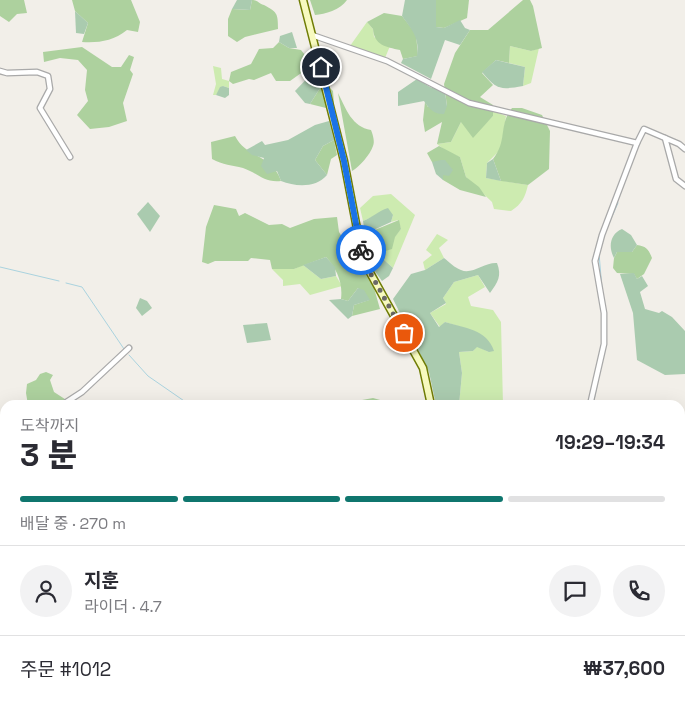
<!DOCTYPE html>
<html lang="ko">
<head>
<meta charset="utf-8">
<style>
	:root { --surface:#fff; --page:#f2f2f3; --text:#2b2b33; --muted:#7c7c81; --line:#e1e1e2; --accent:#0f766e }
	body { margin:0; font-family:"Space Grotesk","Noto Sans KR",sans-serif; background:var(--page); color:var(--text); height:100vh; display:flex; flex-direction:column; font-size:19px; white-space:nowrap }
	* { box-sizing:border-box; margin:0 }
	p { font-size:16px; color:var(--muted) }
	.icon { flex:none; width:28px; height:28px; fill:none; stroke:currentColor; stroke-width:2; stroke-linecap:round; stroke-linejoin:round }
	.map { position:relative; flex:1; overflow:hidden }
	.details { position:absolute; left:0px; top:400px; width:685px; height:310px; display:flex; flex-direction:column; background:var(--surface); border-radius:15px 15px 0 0; box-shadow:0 5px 20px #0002 }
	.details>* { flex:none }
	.pin { position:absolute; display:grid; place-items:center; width:42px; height:42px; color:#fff; margin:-21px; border:2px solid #fff; border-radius:50%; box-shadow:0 1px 5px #0007 }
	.courier { position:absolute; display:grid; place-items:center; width:50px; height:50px; margin:-25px; border:4px solid #1a73e8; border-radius:50%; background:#fff; color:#222; box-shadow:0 1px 6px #0007 }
	.summary em { font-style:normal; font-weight:800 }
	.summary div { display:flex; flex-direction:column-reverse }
	.summary { display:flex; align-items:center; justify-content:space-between; height:85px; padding:0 20px }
	h1 { font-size:32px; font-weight:800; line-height:38px }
	.bar { display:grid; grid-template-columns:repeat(4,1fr); gap:8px 5px; align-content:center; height:60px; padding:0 20px }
	.bar i { height:6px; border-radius:4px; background:var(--line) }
	.bar .on { background:var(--accent) }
	.bar p { grid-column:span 4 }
	.line { display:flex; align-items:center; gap:12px; padding:0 20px; border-top:1px solid var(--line) }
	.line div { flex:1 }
	.round { display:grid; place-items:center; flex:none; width:52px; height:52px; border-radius:26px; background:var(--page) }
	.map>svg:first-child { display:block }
	.grass { fill:#cdebb0 }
	.forest { fill:#add19e }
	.cemetery { fill:#aacbaf }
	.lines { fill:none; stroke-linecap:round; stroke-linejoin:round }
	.stream { stroke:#aad3df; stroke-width:1 }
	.street-casing { stroke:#a9a9a9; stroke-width:7 }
	.secondary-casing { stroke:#707d05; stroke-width:9 }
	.street { stroke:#fff; stroke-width:4.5 }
	.secondary { stroke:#f7fabf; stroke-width:6 }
	.done { stroke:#6b6a68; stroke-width:5; stroke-dasharray:0 9 }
	.route { stroke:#1a73e8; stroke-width:6 }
</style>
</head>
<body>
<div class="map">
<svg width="685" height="710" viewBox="0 0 685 710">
	<rect width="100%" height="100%" fill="#f2efe9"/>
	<g class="grass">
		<polygon points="367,22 373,29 374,37 390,46 385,58 350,46"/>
		<polygon points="510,46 531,51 539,48 531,83 523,86 525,67 509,63"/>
		<polygon points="213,66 221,68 222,79 229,81 229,88 223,86 216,95 213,95 216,84"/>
		<path d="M493,111l13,5 -5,33 -14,14 -1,15 42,7c-3,12 -6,19 -17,26l-17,-2 -2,-7 -26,-25 -6,-20 -11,-4 -12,-9 14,-2 10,-20 25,1 7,-7z"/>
		<polygon points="391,194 415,215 393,268 383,259 369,263 368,247 382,252 401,229 398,220 391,222 393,215 372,217 363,221 360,208 373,196"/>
		<polygon points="437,234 448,240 439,248 444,258 425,270 423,262 432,255 426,250"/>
		<polygon points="303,265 321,279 336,276 342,286 310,295 300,284 283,286 283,280 272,269 294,269"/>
		<polygon points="478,275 485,287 468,297 471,306 493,310 501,322 503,405 459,405 462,373 459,352 473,351 477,346 489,352 461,327 445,322 440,327 430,313 446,304 443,298 454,282"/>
		<polygon points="157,705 236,705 223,710 217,706 210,710 158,710"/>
		<polygon points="603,705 666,705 669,710 600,710"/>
	</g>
	<g class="forest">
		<polygon points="0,0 24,0 27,13 17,14 9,22 0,16"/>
		<path d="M72,0h59l9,22 -2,10 -11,-2c-14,11 -28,13 -45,12l6,-19 -13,-12z"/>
		<path d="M252,0c6,0 6,3 12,5 13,7 14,8 14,24l-33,8 -8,5 -9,-6v-17l4,-10 18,1z"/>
		<path d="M310,0h37c-7,10 -22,14 -32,15z"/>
		<polygon points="436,0 469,0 467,18 444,28 436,27"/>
		<polygon points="523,0 530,0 533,6 542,48 531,51 510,46 509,63 496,60 482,73 493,85 480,97 493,105 493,116 473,138 461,122 451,142 437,144 442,122 425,132 423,120 425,102 428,107 447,106 444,84 455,53 470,30 488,30"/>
		<path d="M384,13l18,3 14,18 2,22 -15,3 -3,-9c-14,-3 -26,-5 -27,-21l-6,-7z"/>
		<polygon points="279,42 289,48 301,50 305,55 300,62 304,71 290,81 276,81 271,73 254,80 249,79 233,84 229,81 231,72 251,64 259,49 273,48"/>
		<polygon points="82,47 112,67 121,67 129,55 134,57 130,70 133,74 123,103 127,121 109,127 90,129 77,115 88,101 85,90 87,70 78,60 60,58 44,62 43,52"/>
		<polygon points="322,85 329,87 333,91 334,103 326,108 310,104"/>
		<path d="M338,93c8,16 14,34 33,37 2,5 4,12 2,16 -3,9 -14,21 -21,25z"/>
		<path d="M512,108h10l20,7 8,16 -1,38 -21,16 -27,-4 -8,-22c15,-19 5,-33 19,-51z"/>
		<path d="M235,136c12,23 37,18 46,45 -17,2 -23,-8 -38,-13 -11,-3 -20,-3 -31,-9l-1,-17z"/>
		<polygon points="334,140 337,155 331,159 327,175 315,160 323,146"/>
		<polygon points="439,146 460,157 466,177 479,187 486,197 460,190 443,180 439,162 432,162 427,153"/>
		<path d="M214,205l22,4 3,7 6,-3 24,12 13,-1 8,4 24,-9 23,-2 2,15 35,56 6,21 -28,7 2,-11 15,-5 -11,-12 -10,13 -7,-2c2,-16 -4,-30 -15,-42l-32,12h-22l-2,-9 -19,-2 -3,3h-33l-7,3 -6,-2 4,-35z"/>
		<polygon points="399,220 401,229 395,237 392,249 382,252 368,247 365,234"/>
		<path d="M637,245c9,1 12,5 15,13l-8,16 -7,5 -3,-5 -17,-1 -4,-5 1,-10 3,-6h15z"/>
		<polygon points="46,372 53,375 50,380 54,392 74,405 45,405 40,403 38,405 28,405 26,393 27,384 36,380 40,374"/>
		<polygon points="373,398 398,405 354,405 362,400"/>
		<polygon points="5,456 5,483 0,480 0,458"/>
		<polygon points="387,705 431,705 432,710 386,710"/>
	</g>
	<g class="cemetery">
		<polygon points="237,0 252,0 250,10 232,9"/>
		<path d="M405,0h31v27l8,1 16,-8 5,8 5,2 -10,15 -15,-5 -14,39 -30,-16 2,-4 14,-3c3,-18 -5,-26 -15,-40z"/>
		<polygon points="75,11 88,23 84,34 76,33"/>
		<polygon points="292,32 297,48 289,48 279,42 280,36"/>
		<path d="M496,60l29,7 -2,19c-23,4 -26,4 -41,-14z"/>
		<polygon points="319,66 322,85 310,104 305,103 295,91"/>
		<path d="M417,79l13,8 15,5 2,14 -3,8c-9,1 -16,-6 -20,-13l-26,5v-14z"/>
		<polygon points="223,86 229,88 229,95 225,98 216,95 220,87"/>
		<path d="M329,121l5,19 -11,6 -8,14 12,15c-11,13 -31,12 -46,6l-4,-10 -10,3 -6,-8 3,-8 -12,-3 -6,-5 16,-9 3,4 23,-5 27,-15z"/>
		<polygon points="493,159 501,181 486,178 487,163"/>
		<polygon points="441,160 445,160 453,170 449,176 443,175 443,180 436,174 432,162"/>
		<polygon points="148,202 160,216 150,232 137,214"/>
		<path d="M388,208l5,7 -2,7 -26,12 -2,-13c10,-4 15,-10 25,-13z"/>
		<path d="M622,229l9,6 6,10 -5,7h-15l-3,6c-6,-11 -4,-24 8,-29z"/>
		<polygon points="326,257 335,267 336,276 321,279 303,265"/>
		<path d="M444,258c5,4 11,10 17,12 11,5 24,-8 36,-7 5,13 1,19 -7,30l-12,-18 -24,7 -11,16 3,5 -16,10 9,14 6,-5c19,6 42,7 49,29l-5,1 -12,-5 -4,4 -14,1 3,21 -3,32h-23l-7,-33 -36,-73 18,-25 14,-4z"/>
		<polygon points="375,259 383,259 393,268 389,276 382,281 369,263"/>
		<polygon points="634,273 637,279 642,276 648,286 640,292 645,309 659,313 662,311 672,317 685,331 685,374 665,375 637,360 633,313 620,274"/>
		<polygon points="358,288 364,290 370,300 354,305 352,316 348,319 329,300 341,299 348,301"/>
		<polygon points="140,298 147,301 152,308 142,316 136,308"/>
		<polygon points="267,323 271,340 247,343 243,325"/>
		<polygon points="5,545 5,568 0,570 0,554"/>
		<polygon points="289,705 311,705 312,710 291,710"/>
		<polygon points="318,705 348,705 345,710 316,710"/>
	</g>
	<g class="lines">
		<g class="stream">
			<polyline points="606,230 618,203"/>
			<polyline points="599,253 602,289"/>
			<polyline points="0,267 59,281"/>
			<polyline points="66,283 82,287 124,349"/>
			<polyline points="606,312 606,341"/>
			<polyline points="129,355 148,376 190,405"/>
			<polyline points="593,405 600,371"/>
		</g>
		<g class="street-casing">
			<g id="street">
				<polyline points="312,35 387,61 469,103 637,143 644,129 665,138"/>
				<polyline points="0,71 7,73 37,72 48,76 50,89 40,108 70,157"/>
				<polyline points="685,149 679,144 665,138 676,179 685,186"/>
				<polyline points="62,405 82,392 129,348"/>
				<polyline points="590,405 604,344 604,313 595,261 602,235 637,143"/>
				<polyline points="0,452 5,454"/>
				<polyline points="680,568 685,575"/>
				<polyline points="680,596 685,583"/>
				<polyline points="680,608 685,610"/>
			</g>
		</g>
		<g class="secondary-casing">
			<g id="secondary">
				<polyline points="303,0 344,161 363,260 423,368 431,405"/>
				<polyline points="0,636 5,641"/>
				<polyline points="76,705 81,710"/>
				<polyline points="436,705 437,710"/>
			</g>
		</g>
		<use href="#street" class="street"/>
		<use href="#secondary" class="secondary"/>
	</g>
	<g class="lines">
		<polyline class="done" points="361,250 363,260 404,333"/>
		<polyline class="route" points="321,67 344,161 361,250"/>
	</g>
</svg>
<div class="pin" style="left:404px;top:333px;background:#ea580c"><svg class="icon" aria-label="bag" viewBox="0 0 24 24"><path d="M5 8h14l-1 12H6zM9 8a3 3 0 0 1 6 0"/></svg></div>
<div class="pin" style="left:321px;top:67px;background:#1f2937"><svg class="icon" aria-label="home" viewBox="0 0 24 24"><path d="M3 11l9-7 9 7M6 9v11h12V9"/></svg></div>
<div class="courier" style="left:361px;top:250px"><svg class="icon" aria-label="bike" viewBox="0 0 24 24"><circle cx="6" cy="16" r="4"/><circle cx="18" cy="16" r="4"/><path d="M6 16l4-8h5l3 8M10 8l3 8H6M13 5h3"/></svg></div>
<section class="details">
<div class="summary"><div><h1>3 분</h1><p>도착까지</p></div><em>19:29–19:34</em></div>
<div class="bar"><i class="on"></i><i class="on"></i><i class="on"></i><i></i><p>배달 중 · 270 m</p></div>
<div class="line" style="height:90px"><a class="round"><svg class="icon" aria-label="person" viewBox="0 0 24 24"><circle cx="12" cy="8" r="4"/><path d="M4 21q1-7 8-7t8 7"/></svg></a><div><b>지훈</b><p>라이더 · 4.7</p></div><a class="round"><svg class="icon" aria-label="chat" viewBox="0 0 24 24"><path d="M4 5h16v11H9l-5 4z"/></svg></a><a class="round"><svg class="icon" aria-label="phone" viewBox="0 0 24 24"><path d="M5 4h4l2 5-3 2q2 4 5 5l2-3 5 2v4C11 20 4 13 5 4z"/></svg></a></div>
<div class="line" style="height:65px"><div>주문 #1012</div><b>₩37,600</b></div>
</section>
</div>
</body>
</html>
